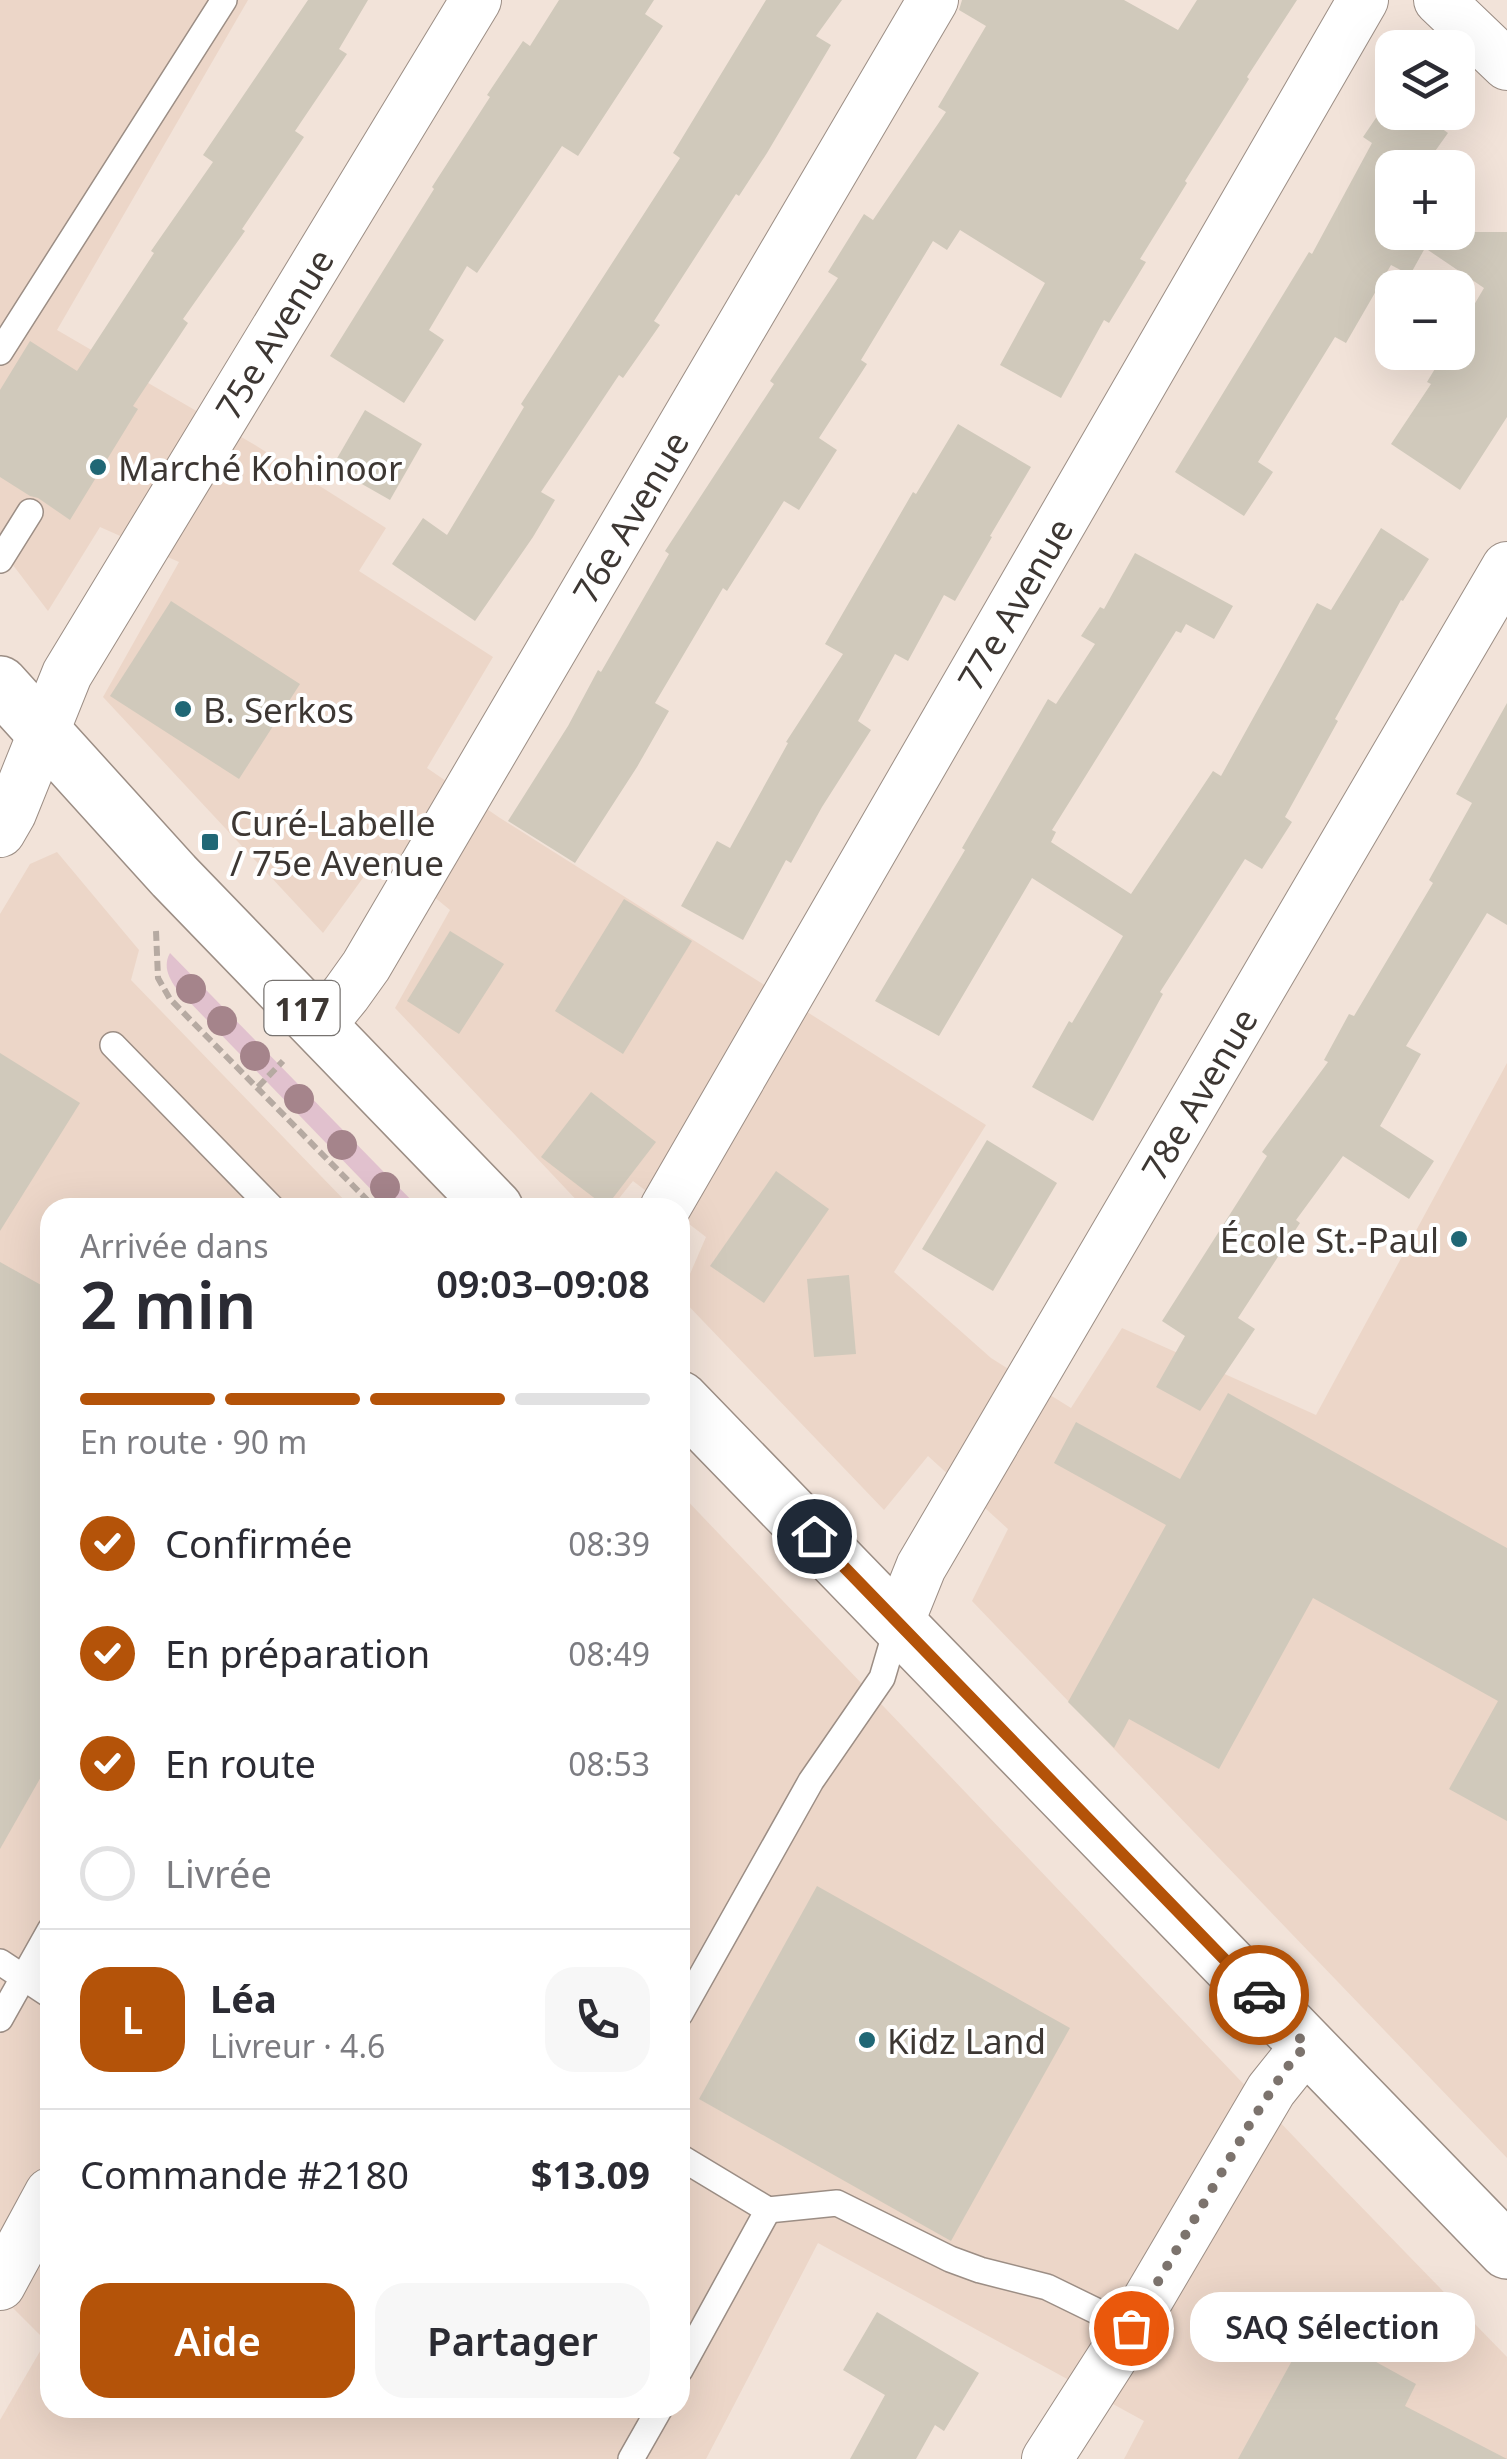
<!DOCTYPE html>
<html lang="fr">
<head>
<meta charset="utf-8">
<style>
	:root { --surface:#fff; --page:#f7f7f7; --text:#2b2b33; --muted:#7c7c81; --line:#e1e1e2; --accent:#b45309 }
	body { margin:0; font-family:"Noto Sans",sans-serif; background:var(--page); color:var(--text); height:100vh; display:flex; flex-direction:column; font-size:38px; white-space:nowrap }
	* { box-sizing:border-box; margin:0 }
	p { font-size:32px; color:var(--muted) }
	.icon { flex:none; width:55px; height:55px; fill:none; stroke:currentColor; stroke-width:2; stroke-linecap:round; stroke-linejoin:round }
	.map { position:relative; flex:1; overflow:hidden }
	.panel { position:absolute; left:40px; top:1198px; width:650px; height:1220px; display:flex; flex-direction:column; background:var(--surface); border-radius:30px; box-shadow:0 10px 40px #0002 }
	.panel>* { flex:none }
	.fabs { position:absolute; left:1375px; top:30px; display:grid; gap:20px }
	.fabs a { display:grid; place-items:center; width:100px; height:100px; border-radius:20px; background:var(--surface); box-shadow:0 10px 40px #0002; font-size:50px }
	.pin { position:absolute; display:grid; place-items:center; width:85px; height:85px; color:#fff; margin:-42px; border:5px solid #fff; border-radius:50%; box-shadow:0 2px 10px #0007 }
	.courier { position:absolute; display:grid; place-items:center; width:100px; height:100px; margin:-50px; border:8px solid #b45309; border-radius:50%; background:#fff; color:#222; box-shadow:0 2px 12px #0007 }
	.bubble { position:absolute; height:70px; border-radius:30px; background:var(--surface); box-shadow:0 10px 40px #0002; font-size:32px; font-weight:600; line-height:70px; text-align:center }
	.overview em { font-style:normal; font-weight:600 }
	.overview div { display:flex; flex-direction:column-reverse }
	.overview { display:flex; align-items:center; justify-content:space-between; height:170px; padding:0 40px }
	h1 { font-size:65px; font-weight:600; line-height:75px }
	.bar { display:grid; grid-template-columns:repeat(4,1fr); gap:15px 10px; align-content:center; height:120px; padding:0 40px }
	.bar i { height:12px; border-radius:8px; background:var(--line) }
	.bar .current { background:var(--accent) }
	.bar p { grid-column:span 4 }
	.line { display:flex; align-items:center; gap:25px; padding:0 40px; border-top:2px solid var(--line) }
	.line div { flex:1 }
	.round { display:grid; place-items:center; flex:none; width:105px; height:105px; border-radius:30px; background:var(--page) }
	ol { padding:0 40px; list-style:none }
	li { display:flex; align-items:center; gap:30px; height:110px }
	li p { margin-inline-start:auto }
	li .icon { padding:10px; border-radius:50%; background:var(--accent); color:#fff; stroke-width:4 }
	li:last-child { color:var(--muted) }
	li i { width:55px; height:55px; border:5px solid var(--line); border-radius:50% }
	.cta { display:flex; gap:20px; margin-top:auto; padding:20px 40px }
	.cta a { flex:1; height:115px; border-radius:30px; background:var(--accent); color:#fff; font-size:40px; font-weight:600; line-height:115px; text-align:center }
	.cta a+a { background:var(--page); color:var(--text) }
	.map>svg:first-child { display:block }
	.built { fill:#ecd6c8 }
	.green { fill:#e1c1ce }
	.building { fill:#d0c9bb }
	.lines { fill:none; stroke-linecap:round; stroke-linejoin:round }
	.lane-casing { stroke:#9c8e85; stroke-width:28 }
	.street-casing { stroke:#9c8e85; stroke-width:52 }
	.primary-casing { stroke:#9c8e85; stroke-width:58 }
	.path { stroke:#b6aaa2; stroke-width:6; stroke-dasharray:10 5; stroke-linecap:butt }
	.lane { stroke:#fff; stroke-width:25 }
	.street { stroke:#fff; stroke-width:50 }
	.primary { stroke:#fff; stroke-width:55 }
	.tree { fill:#a5848b }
	.done { stroke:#7c736d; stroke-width:10; stroke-dasharray:0 18 }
	.route { stroke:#b45309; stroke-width:12 }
	.poi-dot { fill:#206775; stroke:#fff; stroke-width:4 }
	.labels { text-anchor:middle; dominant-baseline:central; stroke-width:8; stroke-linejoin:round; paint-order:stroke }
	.shield { fill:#fff; stroke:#777370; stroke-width:2.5 }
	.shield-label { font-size:32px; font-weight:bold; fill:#3d3733 }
	.street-label { font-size:35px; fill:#3d3733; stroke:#fff }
	.poi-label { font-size:35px; fill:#3d3733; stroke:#fff; text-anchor:start }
</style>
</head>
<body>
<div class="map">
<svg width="1507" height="2459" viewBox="0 0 1507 2459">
	<rect width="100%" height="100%" fill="#f2e3d9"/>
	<g class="built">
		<polygon points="0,0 248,0 57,330 255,445 386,528 359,571 493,657 427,768 500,818 986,1125 894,1272 991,1358 1071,1408 1122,1328 1316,1415 1507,1063 1507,2158 972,1601 1008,1529 928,1456 884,1510 680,1297 706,1237 633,1181 612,1207 583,1207 395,1008 450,910 381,853 323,933 103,697 179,562 100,527 48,611 0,548"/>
		<polygon points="57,852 139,950 131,980 351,1207 50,1208 50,2408 680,2408 680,1493 1339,2184 1507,2357 1507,2459 1124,2459 1144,2421 818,2243 706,2459 0,2459 0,2420 46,2341 0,2295 0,914 30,864"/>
	</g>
	<path class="green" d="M170,953l248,254h-30l-212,-219c-8,-11 -13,-23 -6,-35z"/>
	<g class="building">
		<polygon points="308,0 368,0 339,49 347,54 295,131 304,137 242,229 245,231 183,319 188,323 133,406 138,409 70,520 38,498 30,496 0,477 0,390 30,341 77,371 154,253 151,251 213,162 203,155"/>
		<polygon points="559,0 654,0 645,14 663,26 578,156 562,146 477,273 467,266 429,330 444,340 404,403 330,356 434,189 432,187 490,97 487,95 523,41 530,46"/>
		<polygon points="766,0 842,0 816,36 831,45 767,153 739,196 736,194 654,321 660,325 623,378 619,375 541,492 555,500 533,537 475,621 392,564 423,518 447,535 524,407 521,404 680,158 673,153"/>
		<polygon points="962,0 1124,0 1178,30 1197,0 1297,0 1247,77 1249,79 1185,181 1187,183 1140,259 1146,262 1109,323 1104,320 1061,398 1000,365 1045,283 960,230 947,250 933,241 861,360 867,364 819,438 837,450 799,510 784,501 727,591 723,588 655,703 669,711 637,767 575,863 508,821 568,726 598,670 601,672 669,554 665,551 774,384 770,381 838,278 828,272 864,214 873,220 946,112 938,107 986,26 959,10"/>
		<polygon points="1380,112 1419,112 1448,133 1423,168 1392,168 1392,211 1377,232 1507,232 1507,417 1460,490 1391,444 1431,384 1427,382 1445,352 1458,352 1458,332 1484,288 1425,248 1410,275 1391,265 1346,343 1335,337 1258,462 1273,472 1244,516 1175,472 1309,252 1312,254 1372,143 1363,137"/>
		<polygon points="365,410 422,444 390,500 332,467"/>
		<polygon points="958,424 1031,467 990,536 992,537 955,601 944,595 908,661 895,654 858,721 871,730 822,807 791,863 786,860 743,940 681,906 717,841 730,848 788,743 786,742 843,654 825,644 913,492 916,494"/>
		<polygon points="1381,528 1429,559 1403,601 1401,600 1335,719 1338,721 1285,817 1292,822 1262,869 1245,859 1160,992 1163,994 1093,1121 1032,1087 1069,1021 1072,1023 1123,936 1032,878 939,1036 875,1001 965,850 962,848 1048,699 1056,704 1095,644 1081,636 1100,607 1104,609 1135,553 1233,606 1214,639 1186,624 1181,633 1176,631 1052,830 1056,832 1051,842 1131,894 1213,771 1221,776 1317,603 1331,610"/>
		<polygon points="171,601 300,684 239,779 110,696"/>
		<polygon points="1507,703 1507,925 1487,913 1406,1046 1421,1054 1380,1126 1434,1161 1409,1199 1343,1156 1296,1220 1300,1223 1238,1318 1255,1329 1200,1411 1156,1387 1185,1336 1162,1321 1267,1156 1262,1152 1328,1062 1324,1060 1349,1014 1354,1016 1433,883 1429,880 1472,803 1456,794"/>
		<polygon points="624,899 692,941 623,1054 555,1011"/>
		<polygon points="450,931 504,964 459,1034 407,1001"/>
		<polygon points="0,1053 80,1103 0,1231"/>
		<polygon points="591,1092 656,1142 606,1207 541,1157"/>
		<polygon points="987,1140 1057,1183 993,1291 922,1249"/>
		<polygon points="776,1171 829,1209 764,1303 710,1266"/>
		<polygon points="0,1262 50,1290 50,1761 0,1849"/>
		<polygon points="849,1275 856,1354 814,1357 807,1279"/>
		<polygon points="1228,1393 1507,1548 1507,1821 1449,1789 1498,1701 1313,1598 1219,1769 1129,1719 1114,1748 1068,1702 1166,1525 1054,1463 1076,1422 1180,1479"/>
		<polygon points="817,1886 1070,2028 951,2241 699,2099"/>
		<polygon points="877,2312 979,2373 944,2431 935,2425 916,2459 850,2459 885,2395 843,2370"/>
		<polygon points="1311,2326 1416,2384 1405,2406 1507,2459 1238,2459"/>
	</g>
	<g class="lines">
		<g class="lane-casing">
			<g id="lane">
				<polyline points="0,352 224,0"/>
				<polyline points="0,560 30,512"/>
				<polyline points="113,1045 272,1208"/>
				<polyline points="0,1962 50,1995"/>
				<polyline points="680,2014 811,1781 882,1678 898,1624"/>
				<polyline points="0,2019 50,1930"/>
				<polyline points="680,2157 768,2210 837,2203 950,2259 980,2270 1047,2287 1131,2328"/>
				<polyline points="680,2370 768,2210"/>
				<polyline points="631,2459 660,2408"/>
			</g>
		</g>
		<g class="street-casing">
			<g id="street">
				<polyline points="1439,0 1507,65"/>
				<path id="s1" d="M0,832l11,-19 56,-139 409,-674"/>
				<path id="s2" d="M319,1027l27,-33 20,-28 567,-966"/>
				<path id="s3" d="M665,1208l698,-1208"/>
				<path id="s4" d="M898,1624l23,-57 586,-1000"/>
				<polyline points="0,2285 50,2193"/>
				<polyline points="1047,2459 1131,2328 1271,2090 1307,2045"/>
			</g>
		</g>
		<g class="primary-casing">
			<g id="primary">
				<polyline points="0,684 174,876 495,1208"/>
				<polyline points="680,1399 1507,2251"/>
			</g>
		</g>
		<g class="path">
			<polyline points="156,931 158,978 170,999 375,1208"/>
			<polyline points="258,1087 283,1061"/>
		</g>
		<use href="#lane" class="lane"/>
		<use href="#street" class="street"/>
		<use href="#primary" class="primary"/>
	</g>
	<g class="tree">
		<circle cx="191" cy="989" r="15"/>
		<circle cx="222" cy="1021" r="15"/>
		<circle cx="255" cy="1056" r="15"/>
		<circle cx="299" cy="1099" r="15"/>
		<circle cx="342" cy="1145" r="15"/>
		<circle cx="385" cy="1187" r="15"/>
	</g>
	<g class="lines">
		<polyline class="done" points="1131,2328 1251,2122 1285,2070 1306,2045 1259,1995"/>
		<polyline class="route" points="814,1536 1259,1995"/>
	</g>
	<g class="poi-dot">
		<circle cx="98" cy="467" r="10"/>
		<circle cx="183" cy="709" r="10"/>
		<rect x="200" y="832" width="20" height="20" rx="5"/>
		<circle cx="1459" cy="1239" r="10"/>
		<circle cx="867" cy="2040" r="10"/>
	</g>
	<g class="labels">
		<rect class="shield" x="264.5" y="981" width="75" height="54" rx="8"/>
		<g class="shield-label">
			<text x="302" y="1008">117</text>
		</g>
		<g class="street-label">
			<text stroke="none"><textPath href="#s1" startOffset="570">75e Avenue</textPath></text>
			<text stroke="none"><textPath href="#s2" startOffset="598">76e Avenue</textPath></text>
			<text stroke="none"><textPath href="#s3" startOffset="698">77e Avenue</textPath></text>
			<text stroke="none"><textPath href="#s4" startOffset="610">78e Avenue</textPath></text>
		</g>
		<g class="poi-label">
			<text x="118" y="467">Marché Kohinoor</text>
			<text x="203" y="709">B. Serkos</text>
			<text x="230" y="822">Curé-Labelle<tspan x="230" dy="40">/ 75e Avenue</tspan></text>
			<text x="1439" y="1239" text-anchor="end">École St.-Paul</text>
			<text x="887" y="2040">Kidz Land</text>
		</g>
	</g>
</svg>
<div class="fabs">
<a><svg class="icon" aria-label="layers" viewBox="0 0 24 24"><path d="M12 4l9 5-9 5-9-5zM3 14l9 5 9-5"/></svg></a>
<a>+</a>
<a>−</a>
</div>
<div class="pin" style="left:1131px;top:2328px;background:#ea580c"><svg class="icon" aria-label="bag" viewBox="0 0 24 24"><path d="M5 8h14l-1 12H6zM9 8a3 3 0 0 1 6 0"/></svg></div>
<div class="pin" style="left:814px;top:1536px;background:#1f2937"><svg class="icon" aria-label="home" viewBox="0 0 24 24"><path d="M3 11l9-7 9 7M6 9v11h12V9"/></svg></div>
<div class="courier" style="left:1259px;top:1995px"><svg class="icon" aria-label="car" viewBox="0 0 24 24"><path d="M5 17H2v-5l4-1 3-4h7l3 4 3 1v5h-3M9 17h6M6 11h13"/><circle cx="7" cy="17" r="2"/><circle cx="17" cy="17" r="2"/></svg></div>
<div class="bubble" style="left:1190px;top:2292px;width:285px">SAQ Sélection</div>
<section class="panel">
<div class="overview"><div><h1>2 min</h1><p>Arrivée dans</p></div><em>09:03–09:08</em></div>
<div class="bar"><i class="current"></i><i class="current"></i><i class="current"></i><i></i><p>En route · 90 m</p></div>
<ol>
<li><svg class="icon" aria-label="check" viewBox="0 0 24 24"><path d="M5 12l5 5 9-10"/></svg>Confirmée<p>08:39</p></li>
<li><svg class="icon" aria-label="check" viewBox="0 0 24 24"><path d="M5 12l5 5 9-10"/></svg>En préparation<p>08:49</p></li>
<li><svg class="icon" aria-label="check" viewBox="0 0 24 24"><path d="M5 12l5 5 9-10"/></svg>En route<p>08:53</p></li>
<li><i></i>Livrée</li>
</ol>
<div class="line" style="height:180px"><b class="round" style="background:var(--accent);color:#fff">L</b><div><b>Léa</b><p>Livreur · 4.6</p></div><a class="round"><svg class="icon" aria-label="phone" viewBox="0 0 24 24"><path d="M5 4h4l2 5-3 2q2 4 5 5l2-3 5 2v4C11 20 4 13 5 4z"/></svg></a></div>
<div class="line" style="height:130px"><div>Commande #2180</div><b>$13.09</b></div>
<div class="cta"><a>Aide</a><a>Partager</a></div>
</section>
</div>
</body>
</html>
